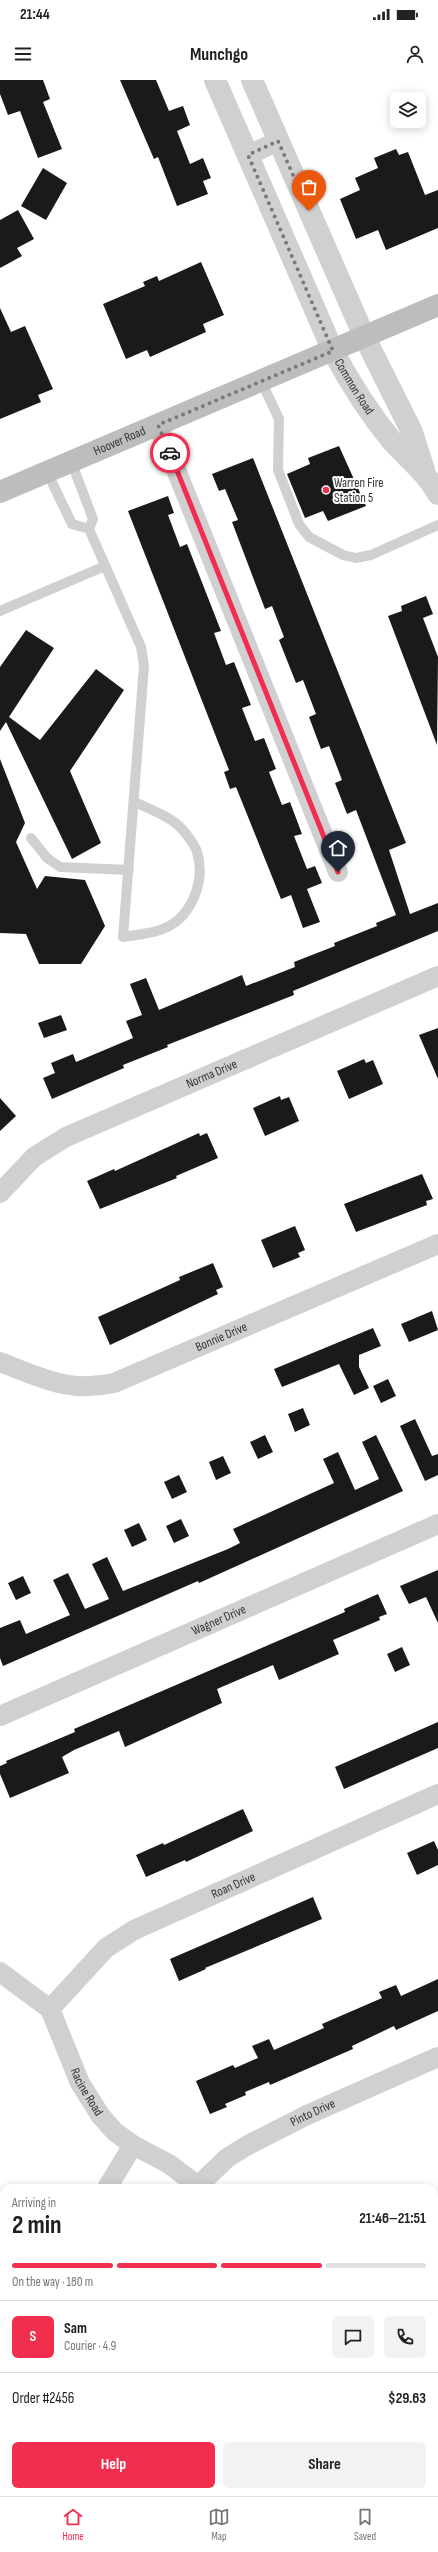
<!DOCTYPE html>
<html lang="en">
<head>
<meta charset="utf-8">
<style>
	:root { --surface:#fff; --page:#f2f2f2; --text:#222; --muted:#767676; --line:#e0e0e0; --accent:#f12e4e }
	body { margin:0; font-family:"Sofia Sans Condensed",sans-serif; background:var(--page); color:var(--text); height:100vh; display:flex; flex-direction:column; font-size:15px; white-space:nowrap }
	* { box-sizing:border-box; margin:0 }
	p { font-size:13px; color:var(--muted) }
	.icon { flex:none; width:22px; height:22px; fill:none; stroke:currentColor; stroke-width:2; stroke-linecap:round; stroke-linejoin:round }
	.map { position:relative; flex:1; overflow:hidden }
	.drawer { position:absolute; left:0px; top:2104px; width:438px; height:312px; display:flex; flex-direction:column; background:var(--surface); border-radius:12px 12px 0 0; box-shadow:0 2px 10px #0003 }
	.drawer>* { flex:none }
	.buttons { position:absolute; left:390px; top:12px; display:grid; gap:8px }
	.buttons a { display:grid; place-items:center; width:36px; height:36px; border-radius:6px; background:var(--surface); box-shadow:0 2px 10px #0003; font-size:20px }
	.pin { position:absolute; display:grid; place-items:center; width:34px; height:34px; color:#fff; margin:-41px -17px; border-radius:50% 50% 50% 0; rotate:-45deg; box-shadow:0 0 4px #0007 }
	.pin .icon { rotate:45deg }
	.courier { position:absolute; display:grid; place-items:center; width:40px; height:40px; margin:-20px; border:3px solid #f12e4e; border-radius:50%; background:#fff; color:#222; box-shadow:0 1px 5px #0007 }
	.head em { font-style:normal; font-weight:700 }
	.head div { display:flex; flex-direction:column-reverse }
	.head { display:flex; align-items:center; justify-content:space-between; height:68px; padding:0 12px }
	h1 { font-size:26px; font-weight:700; line-height:30px }
	.bar { display:grid; grid-template-columns:repeat(4,1fr); gap:6px 4px; align-content:center; height:48px; padding:0 12px }
	.bar i { height:5px; border-radius:3px; background:var(--line) }
	.bar .on { background:var(--accent) }
	.bar p { grid-column:span 4 }
	.line { display:flex; align-items:center; gap:10px; padding:0 12px; border-top:1px solid var(--line) }
	.line div { flex:1 }
	.round { display:grid; place-items:center; flex:none; width:42px; height:42px; border-radius:6px; background:var(--page) }
	.action { display:flex; gap:8px; margin-top:auto; padding:8px 12px }
	.action a { flex:1; height:46px; border-radius:6px; background:var(--accent); color:#fff; font-size:16px; font-weight:700; line-height:46px; text-align:center }
	.action a+a { background:var(--page); color:var(--text) }
	.status { display:flex; justify-content:space-between; align-items:center; height:28px; padding:0 20px; background:var(--surface); direction:ltr }
	.status svg { height:11px; fill:currentColor }
	header { display:flex; justify-content:space-between; align-items:center; height:52px; padding:0 12px; background:var(--surface); font-size:18px; font-weight:700 }
	.dock { display:flex; justify-content:space-around; align-items:center; height:56px; border-top:1px solid var(--line); background:var(--surface); font-size:11px; color:var(--muted) }
	.dock a { display:grid; justify-items:center; gap:2px }
	.dock .on { color:var(--accent) }
	.map>svg:first-child { display:block }
	.green { fill:#eaf0e1 }
	.building { fill:#1a1a1a }
	.lines { fill:none; stroke-linecap:round; stroke-linejoin:round }
	.service { stroke:#d0d0d0; stroke-width:10 }
	.minor { stroke:#d0d0d0; stroke-width:20 }
	.tertiary { stroke:#d0d0d0; stroke-width:22 }
	.secondary { stroke:#bdbdbd; stroke-width:22 }
	.done { stroke:#7a7a7a; stroke-width:4; stroke-dasharray:0 7.2 }
	.route { stroke:#f12e4e; stroke-width:5 }
	.poi-dot { fill:#f12e4e; stroke:#fff; stroke-width:1.5 }
	.labels { text-anchor:middle; dominant-baseline:central; stroke-width:4; stroke-linejoin:round; paint-order:stroke }
	.street-label { font-size:13px; fill:#333; stroke:#fff }
	.poi-label { font-size:13px; fill:#333; stroke:#fff; text-anchor:start }
</style>
</head>
<body>
<div class="status"><b>21:44</b><svg viewBox="0 0 49 12"><path d="M0 12V9h3v3zM5 12V6h3v6zM10 12V3h3v9zM15 12V0h3v12zM26 1h20v11H26zM47 4h2v5h-2z"/></svg></div>
<header><svg class="icon" aria-label="menu" viewBox="0 0 24 24"><path d="M4 6h16M4 12h16M4 18h16"/></svg>Munchgo<svg class="icon" aria-label="person" viewBox="0 0 24 24"><circle cx="12" cy="8" r="4"/><path d="M4 21q1-7 8-7t8 7"/></svg></header>
<div class="map">
<svg width="438" height="2416" viewBox="0 0 438 2416">
	<rect width="100%" height="100%" fill="#fff"/>
	<polygon class="green" points="438,2398 438,2416 399,2416 408,2412 434,2412 434,2400"/>
	<g class="building">
		<polygon points="0,0 43,0 50,19 43,22 62,69 38,78 20,31 8,35 0,14"/>
		<polygon points="120,0 156,0 169,31 183,26 190,45 177,51 190,84 203,78 211,98 203,101 208,114 177,126 158,77 154,79"/>
		<polygon points="396,69 399,75 408,72 425,115 438,110 438,148 386,170 378,150 356,159 340,119 360,110 355,98 378,88 374,78"/>
		<polygon points="43,88 67,103 46,140 21,126"/>
		<polygon points="18,130 34,159 17,168 22,176 0,188 0,140"/>
		<polygon points="201,182 224,235 203,244 206,252 150,277 147,270 126,279 103,224 145,206 143,202 157,196 159,201"/>
		<polygon points="0,228 11,252 25,246 53,309 38,315 41,322 0,339"/>
		<polygon points="339,366 366,426 328,441 323,431 305,438 287,394 310,384 308,378"/>
		<polygon points="253,378 406,763 389,770 410,834 438,823 438,851 293,911 294,915 167,965 168,967 123,985 124,988 52,1019 43,998 55,993 51,983 73,974 76,982 133,958 126,941 142,935 130,904 146,898 159,930 242,895 246,906 295,887 294,882 335,866 334,863 377,846 376,843 396,835 356,730 347,734 335,703 342,700 329,666 321,669 309,637 316,634 303,600 296,603 279,560 284,557 272,526 265,529 232,442 238,440 225,409 219,411 212,394"/>
		<polygon points="168,416 174,433 168,435 180,467 187,464 221,551 214,553 226,585 234,582 251,625 242,628 255,661 264,658 276,689 269,692 282,725 290,722 302,754 294,756 307,789 315,786 322,803 307,809 320,842 303,848 291,815 281,819 236,707 230,709 224,692 229,690 128,431"/>
		<polygon points="426,516 433,534 423,538 438,577 437,665 388,536 402,531 401,526"/>
		<polygon points="26,550 54,568 9,637 40,660 96,589 124,610 70,691 101,763 72,779 6,642 0,651 0,587"/>
		<polygon points="0,679 25,743 16,762 37,809 45,796 85,800 105,846 81,884 39,884 26,854 0,853"/>
		<polygon points="61,935 67,950 44,958 38,943"/>
		<polygon points="438,948 438,999 419,955"/>
		<polygon points="364,979 366,983 373,980 383,1004 349,1019 337,991"/>
		<polygon points="280,1016 281,1020 289,1017 299,1041 265,1056 253,1028"/>
		<polygon points="0,1018 16,1036 0,1051"/>
		<polygon points="199,1053 200,1056 207,1053 218,1078 176,1096 177,1098 100,1129 87,1101 114,1089 115,1091"/>
		<polygon points="422,1094 433,1119 426,1121 427,1125 356,1152 344,1124"/>
		<polygon points="295,1146 305,1170 298,1173 300,1177 273,1188 261,1160"/>
		<polygon points="213,1183 223,1207 216,1210 218,1214 110,1265 98,1237 180,1200 179,1197"/>
		<polygon points="432,1231 438,1250 409,1262 401,1244"/>
		<polygon points="373,1248 381,1266 359,1275 359,1287 369,1308 354,1315 339,1284 282,1307 274,1289"/>
		<polygon points="388,1299 396,1316 381,1323 373,1306"/>
		<polygon points="303,1328 310,1345 295,1352 288,1334"/>
		<polygon points="415,1339 432,1376 438,1374 438,1395 425,1401 400,1346"/>
		<polygon points="265,1355 273,1372 258,1379 250,1362"/>
		<polygon points="376,1355 403,1411 230,1489 199,1503 198,1501 3,1586 0,1578 0,1548 20,1540 26,1554 70,1535 53,1500 68,1493 85,1529 109,1519 92,1484 107,1477 123,1511 228,1469 240,1463 233,1449 334,1403 323,1379 338,1372 355,1410 379,1399 362,1362"/>
		<polygon points="223,1376 231,1393 216,1400 209,1382"/>
		<polygon points="179,1395 187,1412 172,1419 164,1402"/>
		<polygon points="181,1439 189,1456 174,1463 166,1446"/>
		<polygon points="139,1443 147,1460 132,1467 124,1450"/>
		<polygon points="438,1490 438,1543 426,1517 409,1524 400,1506"/>
		<polygon points="23,1496 31,1513 16,1520 8,1503"/>
		<polygon points="378,1514 387,1534 379,1537 380,1540 333,1560 339,1574 279,1600 273,1585 217,1609 222,1623 125,1667 119,1651 74,1670 62,1677 69,1693 10,1718 0,1694 0,1686 7,1683 6,1681 75,1652 74,1649 345,1532 344,1529"/>
		<polygon points="402,1567 410,1585 395,1592 387,1574"/>
		<polygon points="438,1642 438,1668 344,1709 335,1687"/>
		<polygon points="243,1729 253,1751 186,1782 185,1780 146,1797 136,1775 163,1763 164,1765"/>
		<polygon points="434,1761 438,1770 438,1785 417,1795 407,1773"/>
		<polygon points="313,1817 322,1839 205,1888 206,1889 179,1901 170,1879"/>
		<polygon points="438,1899 438,1931 396,1950 394,1946 352,1966 353,1969 270,2005 269,2002 245,2012 246,2015 225,2024 227,2027 210,2034 196,2001 233,1985 235,1988 258,1978 252,1966 269,1959 274,1970 324,1948 322,1944 382,1918 379,1912 396,1905 401,1916"/>
	</g>
	<g class="lines">
		<g class="service">
			<polyline points="261,301 279,339 278,390 299,444 309,457 343,475 356,478 371,475 438,445"/>
			<polyline points="71,381 93,439 89,449"/>
			<path d="M47,392l25,52 17,5 52,118 3,19 -21,271c12,-2 25,-3 37,-7 31,-10 46,-48 37,-78 -2,-7 -10,-17 -15,-23 -12,-13 -31,-19 -47,-27"/>
			<polyline points="0,531 105,486"/>
			<polyline points="31,758 47,778 60,787 129,790"/>
		</g>
		<g class="minor">
			<polyline points="248,75 279,61"/>
			<polyline points="158,345 338,792"/>
			<path id="s1" d="M0,1113l34,-36 32,-20 372,-161"/>
			<path id="s2" d="M0,1282c41,16 69,31 114,21l324,-139"/>
			<path id="s3" d="M0,1636l438,-192"/>
			<path id="s4" d="M0,1892l50,37 30,74 20,32 15,17 18,13 36,19 32,24"/>
			<path id="s5" d="M50,1929l56,-61 28,-18 304,-136"/>
			<path id="s6" d="M199,2105l28,-27 21,-13 59,-30 131,-58"/>
			<polyline points="107,2108 133,2065"/>
			<polyline points="0,2173 4,2171"/>
			<polyline points="434,2226 438,2224"/>
			<polyline points="17,2416 26,2412"/>
		</g>
		<g class="tertiary">
			<path id="s7" d="M215,0l118,271c17,32 36,62 59,90 16,18 34,31 46,53"/>
			<polyline points="252,0 364,256 412,352 424,390"/>
		</g>
		<path class="secondary" id="s8" d="M0,412l438,-187"/>
	</g>
	<g class="lines">
		<polyline class="done" points="170,373 158,345 333,271 248,75 278,61 309,131"/>
		<polyline class="route" points="170,373 338,792"/>
	</g>
	<circle class="poi-dot" cx="326" cy="410" r="4"/>
	<g class="labels">
		<g class="street-label">
			<text stroke="none"><textPath href="#s7" startOffset="337">Common Road</textPath></text>
			<text stroke="none"><textPath href="#s8" startOffset="130">Hoover Road</textPath></text>
			<text stroke="none"><textPath href="#s1" startOffset="246">Norma Drive</textPath></text>
			<text stroke="none"><textPath href="#s2" startOffset="235">Bonnie Drive</textPath></text>
			<text stroke="none"><textPath href="#s3" startOffset="239">Wagner Drive</textPath></text>
			<text stroke="none"><textPath href="#s5" startOffset="225">Roan Drive</textPath></text>
			<text stroke="none"><textPath href="#s4" startOffset="153">Racine Road</textPath></text>
			<text stroke="none"><textPath href="#s6" startOffset="136">Pinto Drive</textPath></text>
		</g>
		<g class="poi-label">
			<text x="334" y="403">Warren Fire<tspan x="334" dy="15">Station 5</tspan></text>
		</g>
	</g>
</svg>
<div class="buttons">
<a><svg class="icon" aria-label="layers" viewBox="0 0 24 24"><path d="M12 4l9 5-9 5-9-5zM3 14l9 5 9-5"/></svg></a>
</div>
<div class="pin" style="left:309px;top:131px;background:#ea580c"><svg class="icon" aria-label="bag" viewBox="0 0 24 24"><path d="M5 8h14l-1 12H6zM9 8a3 3 0 0 1 6 0"/></svg></div>
<div class="pin" style="left:338px;top:792px;background:#1f2937"><svg class="icon" aria-label="home" viewBox="0 0 24 24"><path d="M3 11l9-7 9 7M6 9v11h12V9"/></svg></div>
<div class="courier" style="left:170px;top:373px"><svg class="icon" aria-label="car" viewBox="0 0 24 24"><path d="M5 17H2v-5l4-1 3-4h7l3 4 3 1v5h-3M9 17h6M6 11h13"/><circle cx="7" cy="17" r="2"/><circle cx="17" cy="17" r="2"/></svg></div>
<section class="drawer">
<div class="head"><div><h1>2 min</h1><p>Arriving in</p></div><em>21:46–21:51</em></div>
<div class="bar"><i class="on"></i><i class="on"></i><i class="on"></i><i></i><p>On the way · 180 m</p></div>
<div class="line" style="height:72px"><b class="round" style="background:var(--accent);color:#fff">S</b><div><b>Sam</b><p>Courier · 4.9</p></div><a class="round"><svg class="icon" aria-label="chat" viewBox="0 0 24 24"><path d="M4 5h16v11H9l-5 4z"/></svg></a><a class="round"><svg class="icon" aria-label="phone" viewBox="0 0 24 24"><path d="M5 4h4l2 5-3 2q2 4 5 5l2-3 5 2v4C11 20 4 13 5 4z"/></svg></a></div>
<div class="line" style="height:52px"><div>Order #2456</div><b>$29.63</b></div>
<div class="action"><a>Help</a><a>Share</a></div>
</section>
</div>
<nav class="dock">
<a class="on"><svg class="icon" aria-label="home" viewBox="0 0 24 24"><path d="M3 11l9-7 9 7M6 9v11h12V9"/></svg>Home</a>
<a><svg class="icon" aria-label="map" viewBox="0 0 24 24"><path d="M3 6l6-2 6 2 6-2v14l-6 2-6-2-6 2zM9 4v14M15 6v14"/></svg>Map</a>
<a><svg class="icon" aria-label="saved" viewBox="0 0 24 24"><path d="M7 4h10v16l-5-4-5 4z"/></svg>Saved</a>
</nav>
</body>
</html>
